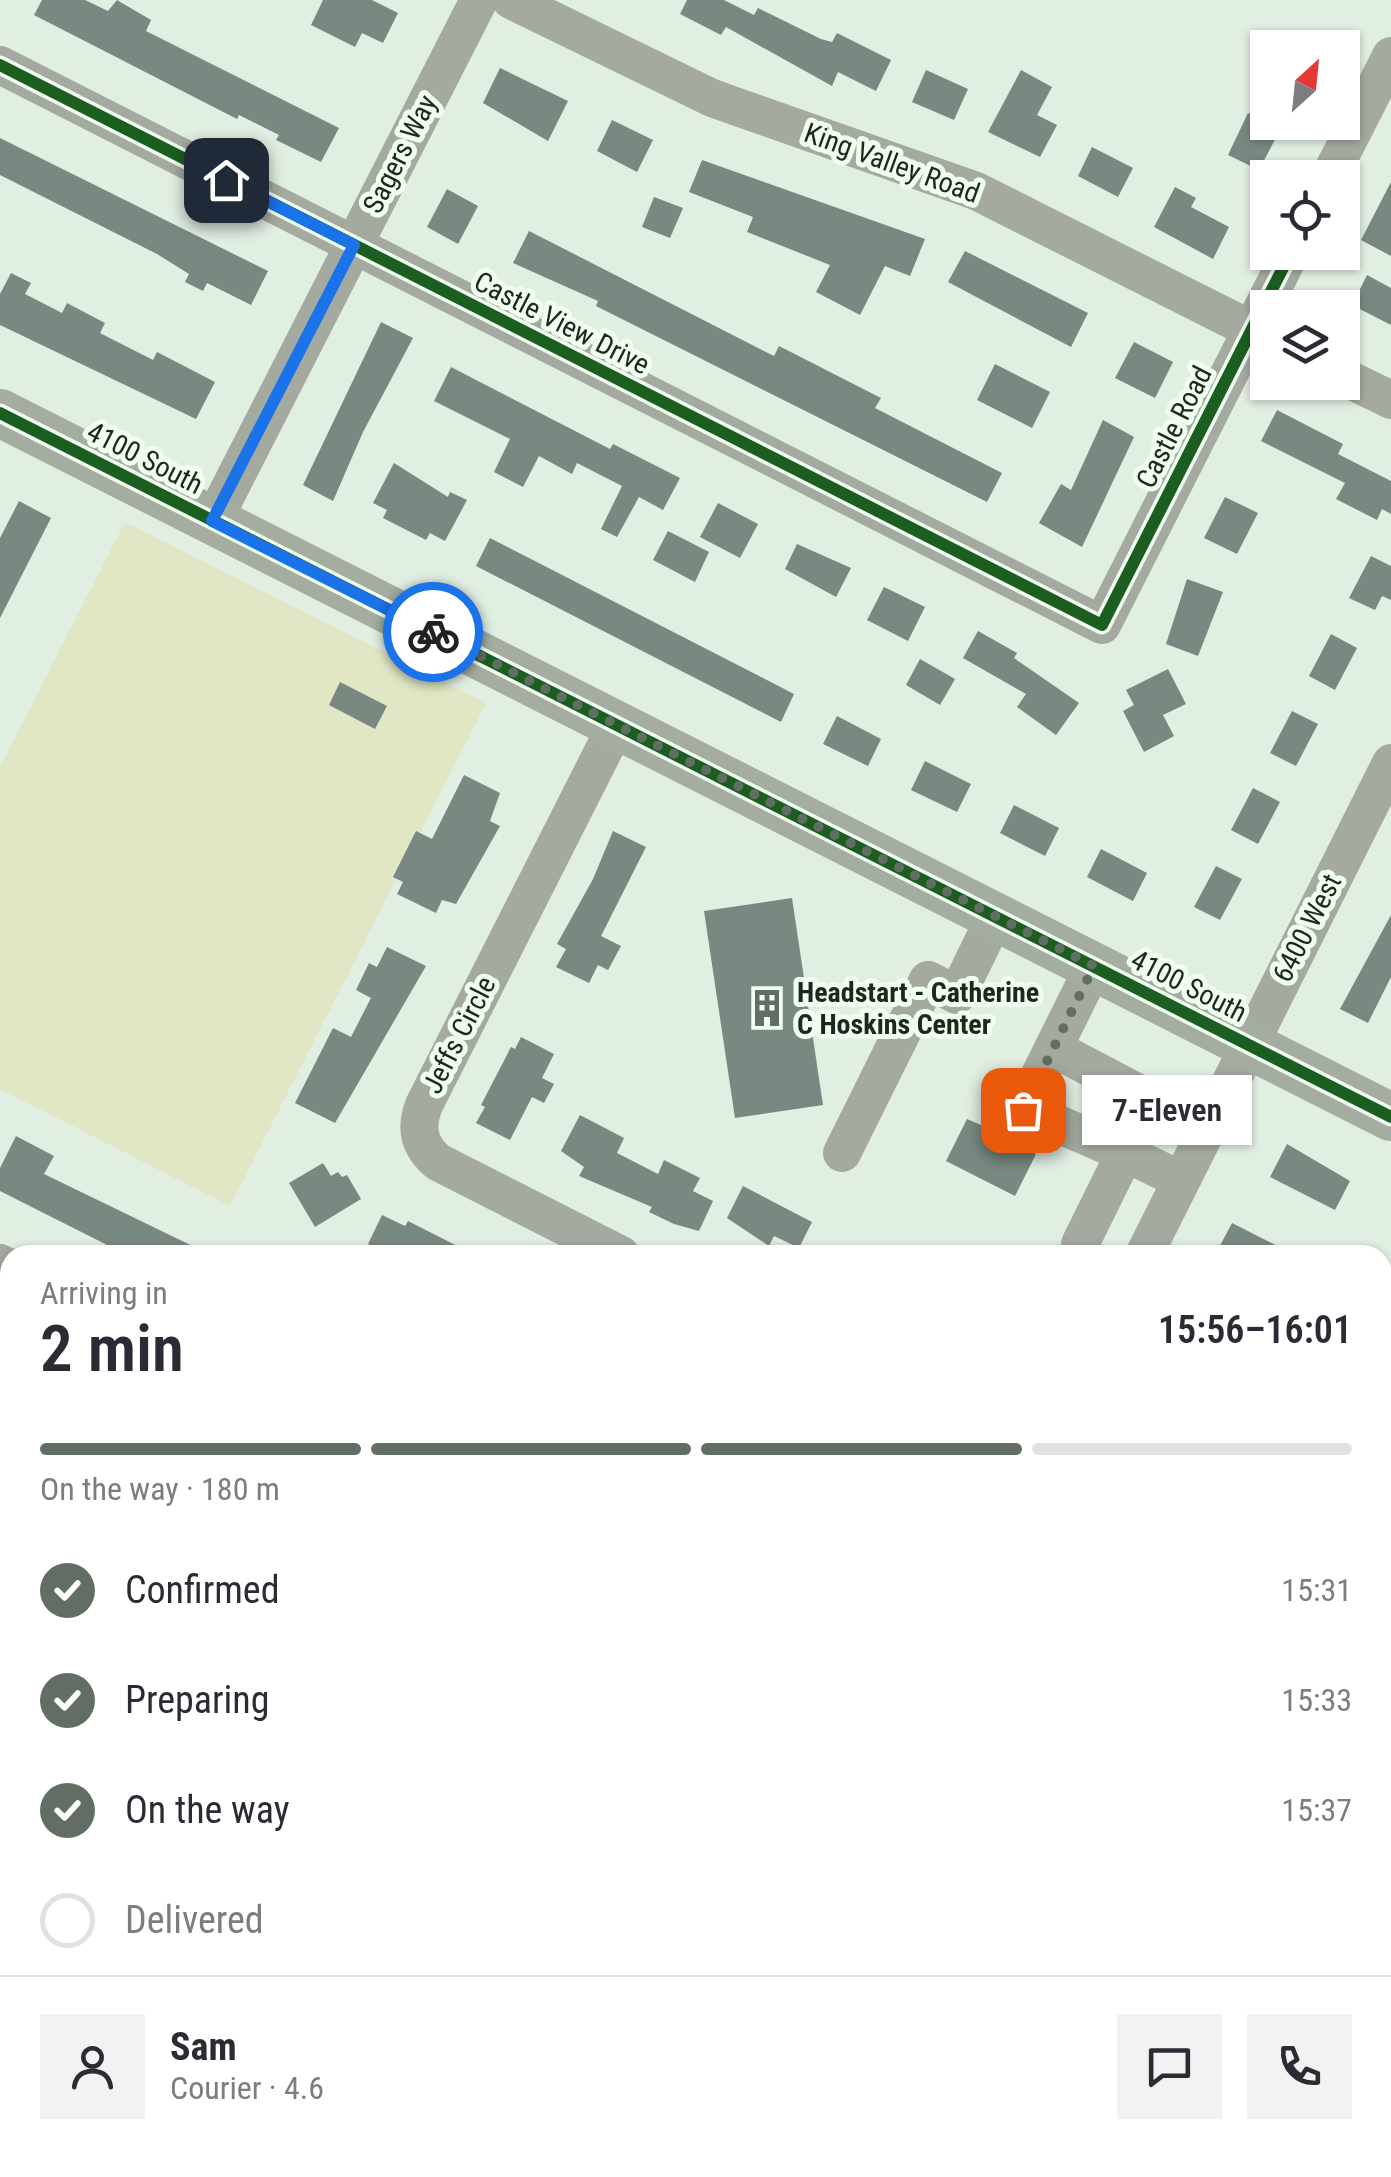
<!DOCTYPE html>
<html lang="en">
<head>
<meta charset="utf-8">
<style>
	:root { --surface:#fff; --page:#f2f2f3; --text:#2b2b33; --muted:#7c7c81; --line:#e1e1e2; --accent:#626d63 }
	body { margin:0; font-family:"Roboto Condensed",sans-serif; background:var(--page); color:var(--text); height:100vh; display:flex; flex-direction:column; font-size:38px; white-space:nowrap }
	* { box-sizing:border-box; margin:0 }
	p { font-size:32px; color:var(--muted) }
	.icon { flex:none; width:55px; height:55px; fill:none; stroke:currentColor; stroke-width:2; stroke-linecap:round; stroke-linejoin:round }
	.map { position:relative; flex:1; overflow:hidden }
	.drawer { position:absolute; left:0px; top:1245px; width:1392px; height:932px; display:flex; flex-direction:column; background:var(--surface); border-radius:30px 30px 0 0; box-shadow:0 2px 8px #0004 }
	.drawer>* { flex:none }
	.needle { width:65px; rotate:27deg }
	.tools { position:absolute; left:1250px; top:30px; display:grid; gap:20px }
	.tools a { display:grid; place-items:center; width:110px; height:110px; border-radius:0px; background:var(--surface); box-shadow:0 2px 8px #0004; font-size:50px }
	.pin { position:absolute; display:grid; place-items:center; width:85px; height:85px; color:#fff; margin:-42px; border-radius:20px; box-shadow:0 5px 15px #0006 }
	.courier { position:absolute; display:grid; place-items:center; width:100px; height:100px; margin:-50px; border:8px solid #1a73e8; border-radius:50%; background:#fff; color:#222; box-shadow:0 2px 12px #0007 }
	.bubble { position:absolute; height:70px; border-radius:0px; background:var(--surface); box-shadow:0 2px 8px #0004; font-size:32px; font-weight:600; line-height:70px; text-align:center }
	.overview em { font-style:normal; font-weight:600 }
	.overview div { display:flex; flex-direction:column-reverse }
	.overview { display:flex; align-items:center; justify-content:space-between; height:170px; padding:0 40px }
	h1 { font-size:65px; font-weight:600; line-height:75px }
	.bar { display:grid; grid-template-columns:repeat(4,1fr); gap:15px 10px; align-content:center; height:120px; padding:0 40px }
	.bar i { height:12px; border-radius:8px; background:var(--line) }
	.bar .selected { background:var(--accent) }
	.bar p { grid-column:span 4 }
	.line { display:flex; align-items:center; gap:25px; padding:0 40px; border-top:2px solid var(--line) }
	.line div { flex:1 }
	.round { display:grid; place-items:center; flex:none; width:105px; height:105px; border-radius:0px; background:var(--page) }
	ol { padding:0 40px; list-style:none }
	li { display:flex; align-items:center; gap:30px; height:110px }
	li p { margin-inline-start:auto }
	li .icon { padding:10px; border-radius:50%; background:var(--accent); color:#fff; stroke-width:4 }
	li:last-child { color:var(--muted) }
	li i { width:55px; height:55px; border:5px solid var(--line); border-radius:50% }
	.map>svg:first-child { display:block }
	.green { fill:#e1e6c4 }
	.building { fill:#798981 }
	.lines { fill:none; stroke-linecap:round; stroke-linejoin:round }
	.minor { stroke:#a5aaa1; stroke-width:38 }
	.major { stroke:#a5ada1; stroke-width:48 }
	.cycleway-casing { stroke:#effef1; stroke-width:19 }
	.cycleway { stroke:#1b5e20; stroke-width:12 }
	.done { stroke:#626d63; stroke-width:10; stroke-dasharray:0 18 }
	.route { stroke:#1a73e8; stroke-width:12 }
	.labels { text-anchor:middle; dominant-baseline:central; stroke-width:10; stroke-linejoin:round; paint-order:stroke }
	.street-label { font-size:28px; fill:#1d271e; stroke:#effef1 }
	.poi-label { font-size:28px; font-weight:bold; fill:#1d271e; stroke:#effef1; text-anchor:start }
</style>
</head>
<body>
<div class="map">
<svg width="1391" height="2177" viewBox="0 0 1391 2177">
	<rect width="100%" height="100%" fill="#e1eee2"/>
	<polygon class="green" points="125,522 486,703 230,1206 0,1089 0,767"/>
	<g class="building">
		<polygon points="42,0 85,0 108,11 117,0 151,20 146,31 339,128 321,162 276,140 279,135 239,115 237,119 34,15"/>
		<polygon points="323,0 372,0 398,13 383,43 362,33 355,47 311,25"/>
		<polygon points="687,0 724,0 754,15 758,8 821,39 832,42 837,33 891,60 876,91 838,72 832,86 726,27 721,35 680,14"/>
		<polygon points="500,68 568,101 548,141 483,103"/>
		<polygon points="926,70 968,89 954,120 912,102"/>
		<polygon points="1021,70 1052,87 1037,115 1057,125 1040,157 988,132"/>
		<polygon points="1248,113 1280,130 1259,170 1228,155"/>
		<polygon points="612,120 653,140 637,172 597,151"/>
		<polygon points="0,138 268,271 251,305 207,283 203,291 185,282 189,274 157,254 0,175"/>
		<polygon points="1092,147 1133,168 1118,197 1078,176"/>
		<polygon points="702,160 925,239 910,276 885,266 860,315 816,292 830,265 747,232 753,217 689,192"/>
		<polygon points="1391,182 1391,256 1361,240"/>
		<polygon points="1175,187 1196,198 1191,207 1229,227 1213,259 1154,227"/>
		<polygon points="447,189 478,206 458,244 427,227"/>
		<polygon points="654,197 683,208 670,238 642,227"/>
		<polygon points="529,231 774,356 779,346 881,398 875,408 1002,473 987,502 596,306 598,301 513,263"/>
		<polygon points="965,251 1088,313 1071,347 948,282"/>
		<polygon points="11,273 31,283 25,294 62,313 67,303 105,323 100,333 153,360 157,352 215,382 196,419 0,325 0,294"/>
		<polygon points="1367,275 1391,288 1391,325 1352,305"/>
		<polygon points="381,322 413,338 363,432 333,501 303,485"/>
		<polygon points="1134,342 1173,362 1155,398 1115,378"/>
		<polygon points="995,364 1050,392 1032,428 977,400"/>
		<polygon points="451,367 610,449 613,444 680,478 663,510 639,497 617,537 601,529 622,486 577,463 572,474 539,456 523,487 494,472 510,439 434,401"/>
		<polygon points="1277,410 1343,444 1338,454 1391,481 1391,514 1382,509 1377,520 1336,499 1345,483 1261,441"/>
		<polygon points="1103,420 1134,437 1082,547 1039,523 1061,484 1071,490"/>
		<polygon points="394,463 448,497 450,492 467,500 445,541 430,533 426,540 383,518 387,510 373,503"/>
		<polygon points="1225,497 1258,513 1237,554 1204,538"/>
		<polygon points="19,501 51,518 0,618 0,538"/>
		<polygon points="718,503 758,524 740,558 700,537"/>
		<polygon points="668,531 709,552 695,582 653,560"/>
		<polygon points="490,538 794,694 781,722 476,566"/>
		<polygon points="797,544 851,568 836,597 785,569"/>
		<polygon points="1371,556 1391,566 1391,600 1382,596 1375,610 1349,598"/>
		<polygon points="1187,579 1223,592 1198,656 1166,644"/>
		<polygon points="884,587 925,607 908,641 867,620"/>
		<polygon points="978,631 1017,653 1014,658 1079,703 1056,735 1017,707 1026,694 963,658"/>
		<polygon points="1331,634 1357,648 1335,690 1309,676"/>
		<polygon points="920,659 955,679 940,705 906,685"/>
		<polygon points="1168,669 1186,704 1163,715 1174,736 1144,752 1123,711 1134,705 1126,690"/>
		<polygon points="340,682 387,706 375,729 329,705"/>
		<polygon points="1292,711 1318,724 1296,766 1270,753"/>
		<polygon points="837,716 881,739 868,766 823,744"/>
		<polygon points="925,761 971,784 957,812 911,790"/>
		<polygon points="464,775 500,793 490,821 500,826 456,904 442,900 436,913 397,894 403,882 393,877 416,831 432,839"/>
		<polygon points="1253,788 1280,802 1258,844 1231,830"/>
		<polygon points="1014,805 1059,828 1045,856 1000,833"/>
		<polygon points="613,831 646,847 601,936 621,946 608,970 598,965 589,983 556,967 566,949 557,944 593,879"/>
		<polygon points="1101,849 1147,873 1133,901 1087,877"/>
		<polygon points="1216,866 1242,879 1220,920 1194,907"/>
		<polygon points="792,898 823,1105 735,1118 704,911"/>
		<polygon points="1391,915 1391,977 1368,1023 1340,1009"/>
		<polygon points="387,947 426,966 335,1123 295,1103 333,1028 351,1037 371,998 356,990 369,963 377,967"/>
		<polygon points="521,1037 554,1054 542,1078 554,1084 544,1103 532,1097 510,1140 476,1123 485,1107 481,1105 511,1047 515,1049"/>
		<polygon points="580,1115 624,1138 617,1153 658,1174 664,1160 700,1178 693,1191 713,1201 699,1231 674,1224 649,1212 652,1207 579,1176 584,1167 561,1151"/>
		<polygon points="967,1119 1029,1146 1028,1149 1036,1154 1015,1196 946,1161"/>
		<polygon points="16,1136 54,1156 44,1174 211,1255 127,1255 0,1191 0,1168"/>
		<polygon points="1287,1144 1350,1181 1335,1210 1270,1177"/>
		<polygon points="323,1163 331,1176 338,1172 342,1177 347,1175 361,1199 315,1227 289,1183"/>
		<polygon points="743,1186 812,1222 799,1248 774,1236 769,1246 727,1218"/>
		<polygon points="382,1215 405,1226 408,1221 475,1255 390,1255 368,1244"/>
		<polygon points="1232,1223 1295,1255 1215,1255"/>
	</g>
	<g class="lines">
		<g class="minor">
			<polyline points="511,0 712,98 976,191 1268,338"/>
			<polyline points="0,65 1102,625 1291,252"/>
			<polyline points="1329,178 1391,56"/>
			<polyline points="1342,376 1391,400"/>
			<polyline points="213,521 479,0"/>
			<path d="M617,724l-193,381c-9,23 -5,41 14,57l183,93"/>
			<polyline points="1053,1048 1144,1096 1143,1113 1125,1153 1023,1109 1094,966"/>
			<polyline points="842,1153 928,980 957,995 996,915"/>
			<polyline points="1080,1244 1125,1153 1181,1180"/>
			<polyline points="1144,1255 1391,763"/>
			<polyline points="0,1263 10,1268"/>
			<polyline points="0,1591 10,1596"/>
			<polyline points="1382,1697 1391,1700"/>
			<polyline points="1382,2002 1391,2003"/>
			<polyline points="676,2177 681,2168"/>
		</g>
		<polyline class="major" points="0,413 1391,1117"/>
		<g class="cycleway-casing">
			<g id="cycleway">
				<polyline points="0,65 1102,625 1291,252"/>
				<polyline points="0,413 1391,1117"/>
			</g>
		</g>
		<use href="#cycleway" class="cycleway"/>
	</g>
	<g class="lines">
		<polyline class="done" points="433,632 1094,966 1023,1110"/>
		<polyline class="route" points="226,180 354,245 212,521 433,632"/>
	</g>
	<defs>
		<g id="building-bare" transform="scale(3)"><path d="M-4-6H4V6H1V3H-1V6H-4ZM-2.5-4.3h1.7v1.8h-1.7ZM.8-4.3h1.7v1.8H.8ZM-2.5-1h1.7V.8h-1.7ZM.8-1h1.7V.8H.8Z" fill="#626d63" stroke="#effef1" stroke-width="2.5" paint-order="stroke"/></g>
	</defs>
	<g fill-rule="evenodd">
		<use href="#building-bare" x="767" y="1008"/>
	</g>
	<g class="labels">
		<g class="street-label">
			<text transform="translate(400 154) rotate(-63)">Sagers Way</text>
			<text transform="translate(892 163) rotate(20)">King Valley Road</text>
			<text transform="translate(562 323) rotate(27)">Castle View Drive</text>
			<text transform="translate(1174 427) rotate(-63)">Castle Road</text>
			<text transform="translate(145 458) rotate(27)">4100 South</text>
			<text transform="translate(1307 928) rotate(-63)">6400 West</text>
			<text transform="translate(1189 986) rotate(27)">4100 South</text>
			<text transform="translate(459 1035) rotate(-63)">Jeffs Circle</text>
		</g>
		<g class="poi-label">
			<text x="797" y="992">Headstart - Catherine<tspan x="797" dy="32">C Hoskins Center</tspan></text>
		</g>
	</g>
</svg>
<div class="tools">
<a><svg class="needle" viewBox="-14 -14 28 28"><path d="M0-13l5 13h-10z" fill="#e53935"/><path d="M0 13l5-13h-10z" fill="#7c7c81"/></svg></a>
<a><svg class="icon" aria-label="locate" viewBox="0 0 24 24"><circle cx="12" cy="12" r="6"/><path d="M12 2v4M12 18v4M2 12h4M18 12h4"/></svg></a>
<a><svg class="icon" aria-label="layers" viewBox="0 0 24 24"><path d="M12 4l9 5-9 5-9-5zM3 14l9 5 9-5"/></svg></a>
</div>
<div class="pin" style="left:1023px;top:1110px;background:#ea580c"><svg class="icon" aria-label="bag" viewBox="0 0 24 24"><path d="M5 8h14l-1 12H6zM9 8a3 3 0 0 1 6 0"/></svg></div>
<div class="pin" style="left:226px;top:180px;background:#1f2937"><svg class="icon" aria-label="home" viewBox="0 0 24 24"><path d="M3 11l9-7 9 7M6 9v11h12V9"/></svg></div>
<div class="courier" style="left:433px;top:632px"><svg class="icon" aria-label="bike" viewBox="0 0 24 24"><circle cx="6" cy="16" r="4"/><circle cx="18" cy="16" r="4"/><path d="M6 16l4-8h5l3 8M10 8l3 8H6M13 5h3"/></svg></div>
<div class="bubble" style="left:1082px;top:1075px;width:170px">7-Eleven</div>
<section class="drawer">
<div class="overview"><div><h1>2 min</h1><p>Arriving in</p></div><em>15:56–16:01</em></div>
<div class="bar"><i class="selected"></i><i class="selected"></i><i class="selected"></i><i></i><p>On the way · 180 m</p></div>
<ol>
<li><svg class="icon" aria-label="check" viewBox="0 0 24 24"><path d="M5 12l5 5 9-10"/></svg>Confirmed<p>15:31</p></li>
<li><svg class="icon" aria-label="check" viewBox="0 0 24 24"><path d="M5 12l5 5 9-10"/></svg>Preparing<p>15:33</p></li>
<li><svg class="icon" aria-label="check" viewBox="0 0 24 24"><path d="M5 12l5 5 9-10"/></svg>On the way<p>15:37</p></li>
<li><i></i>Delivered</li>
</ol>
<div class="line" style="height:180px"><a class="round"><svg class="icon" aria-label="person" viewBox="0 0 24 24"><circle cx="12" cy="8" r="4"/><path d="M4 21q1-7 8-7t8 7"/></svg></a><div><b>Sam</b><p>Courier · 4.6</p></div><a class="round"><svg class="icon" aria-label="chat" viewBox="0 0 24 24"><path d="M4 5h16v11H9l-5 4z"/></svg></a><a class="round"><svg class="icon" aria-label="phone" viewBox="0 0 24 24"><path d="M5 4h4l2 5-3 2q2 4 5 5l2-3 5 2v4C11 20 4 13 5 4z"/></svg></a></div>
</section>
</div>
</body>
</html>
